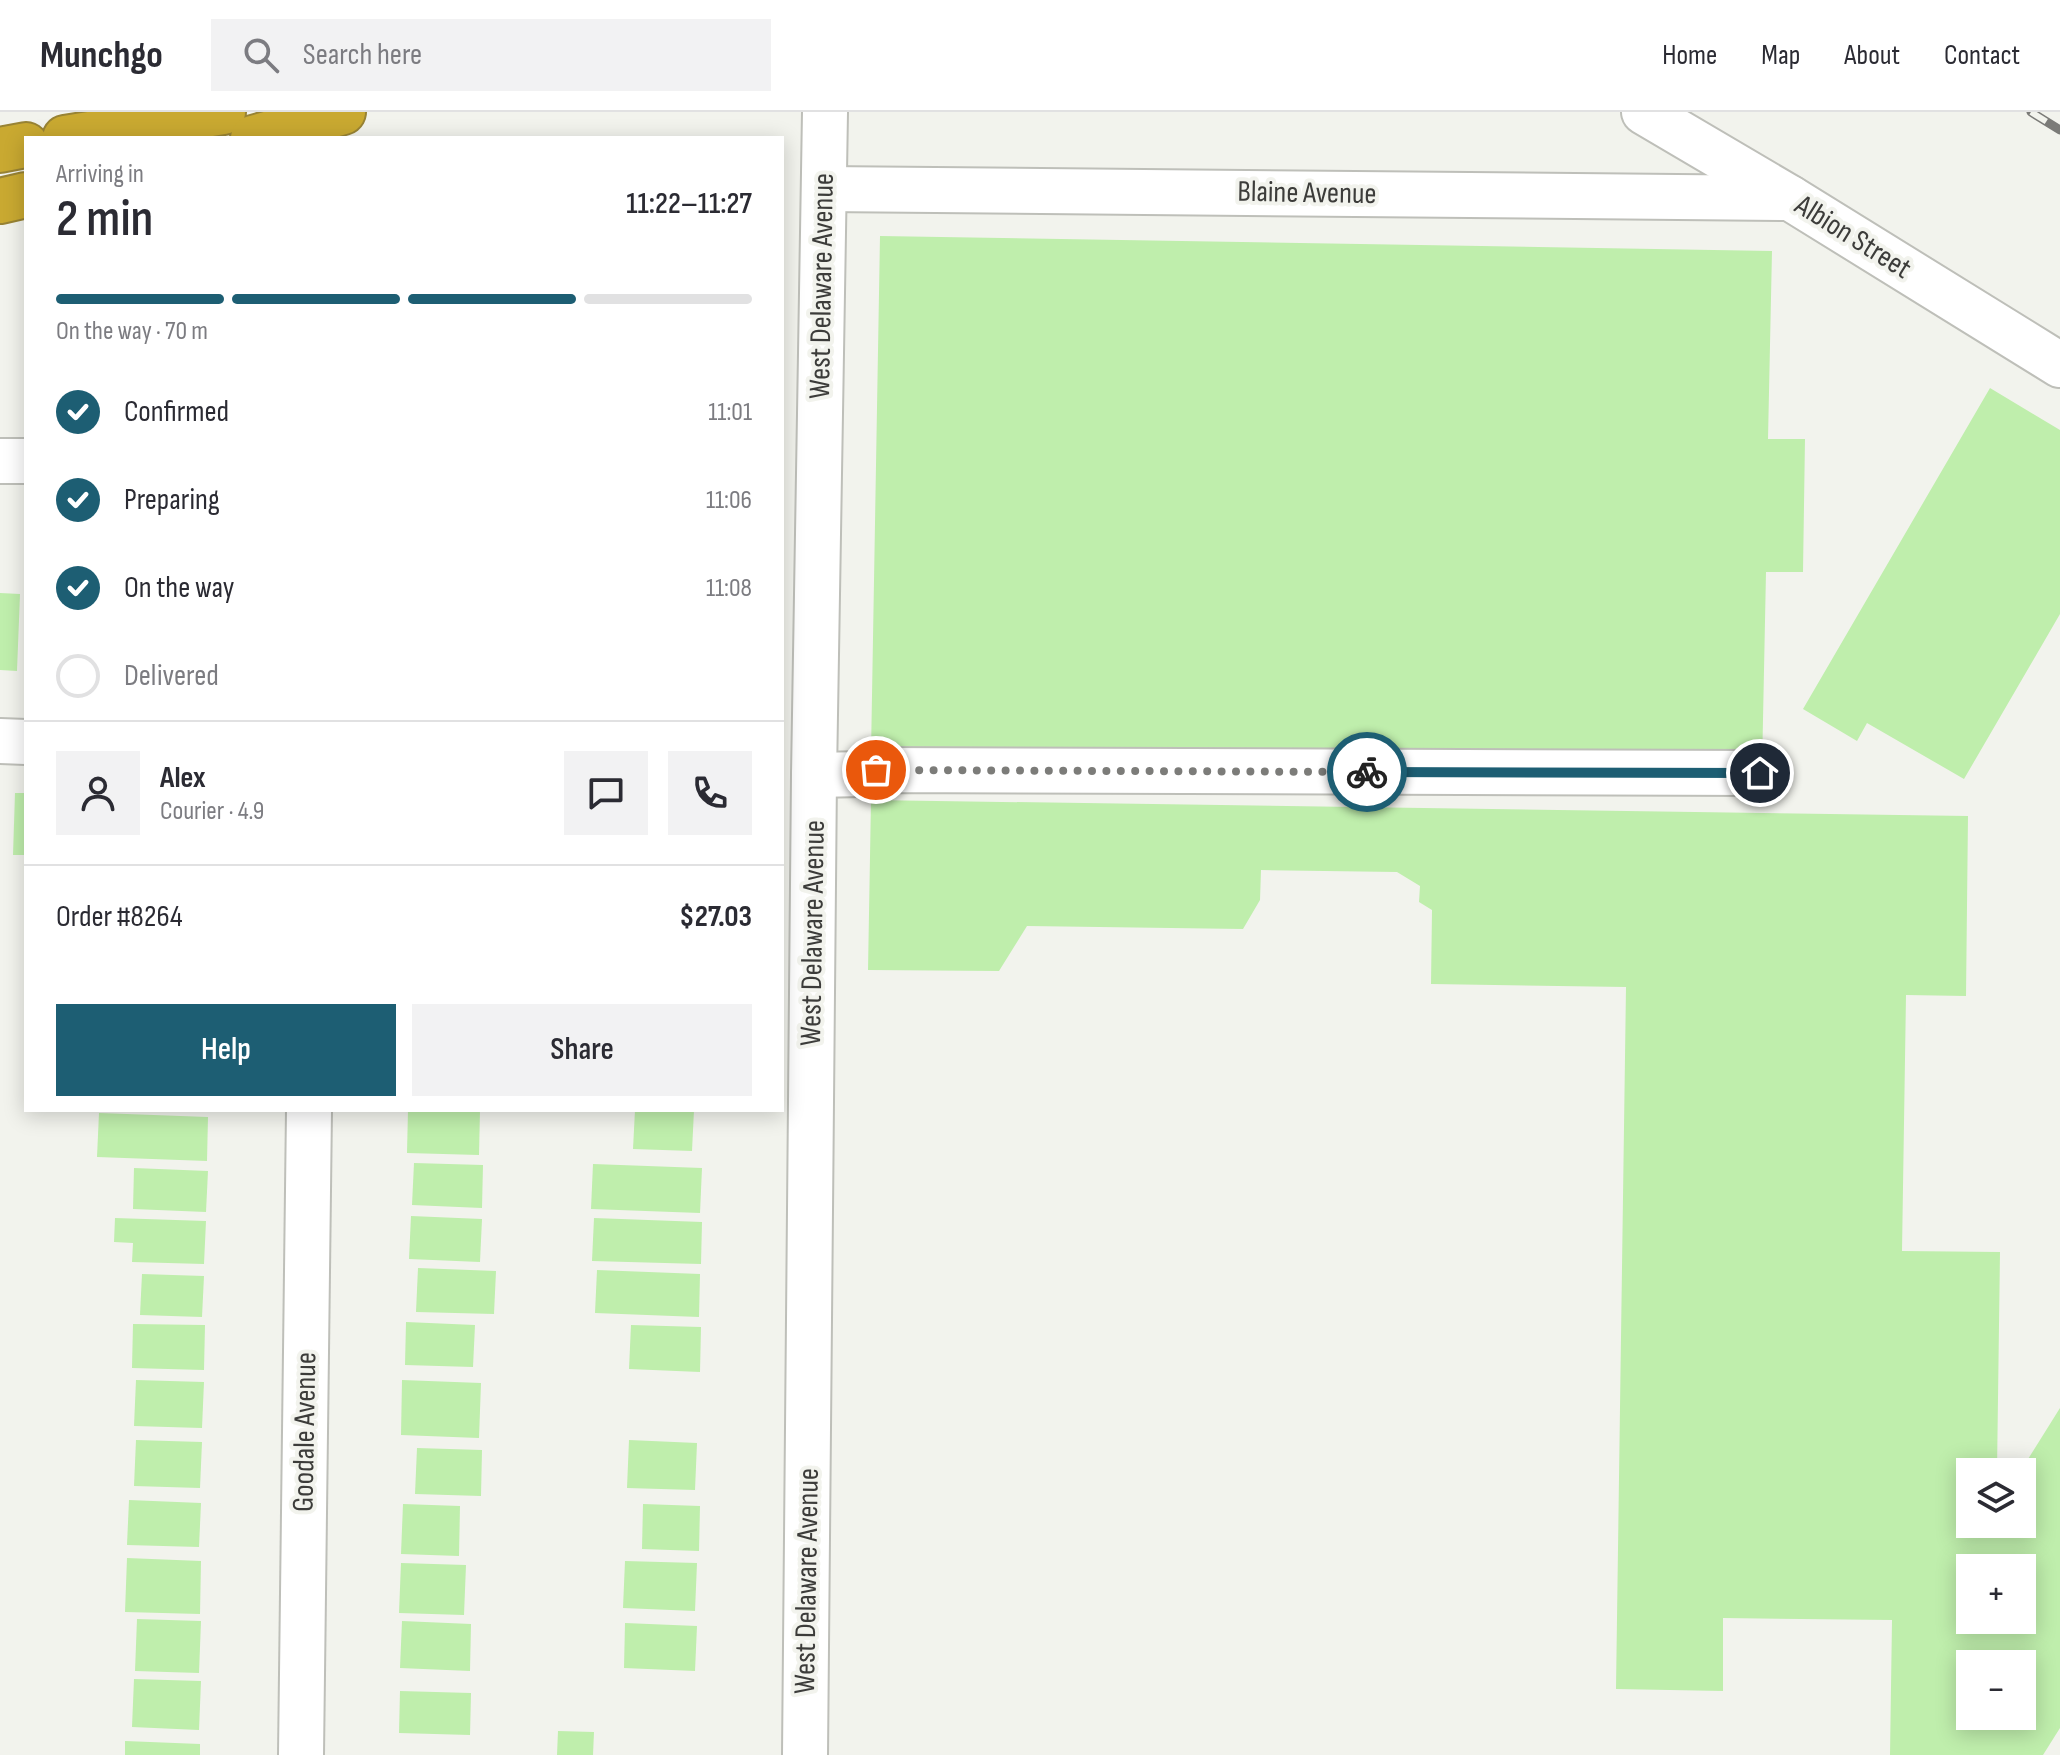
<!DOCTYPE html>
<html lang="en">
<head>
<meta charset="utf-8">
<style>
	:root { --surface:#fff; --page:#f2f2f3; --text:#2b2b33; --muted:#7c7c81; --line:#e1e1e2; --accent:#1d5e73 }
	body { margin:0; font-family:"Sofia Sans Condensed",sans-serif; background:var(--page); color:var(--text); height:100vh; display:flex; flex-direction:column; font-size:30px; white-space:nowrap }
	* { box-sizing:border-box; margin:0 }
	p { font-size:26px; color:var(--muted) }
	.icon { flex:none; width:44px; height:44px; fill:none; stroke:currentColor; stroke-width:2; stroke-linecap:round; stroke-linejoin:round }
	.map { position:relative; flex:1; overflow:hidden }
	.side { position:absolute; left:24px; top:24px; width:760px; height:976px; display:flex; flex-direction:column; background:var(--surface); border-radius:0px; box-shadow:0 4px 20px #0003 }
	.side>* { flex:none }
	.buttons { position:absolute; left:1956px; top:1346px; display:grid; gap:16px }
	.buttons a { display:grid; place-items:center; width:80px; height:80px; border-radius:0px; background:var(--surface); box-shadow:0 4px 20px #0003; font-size:40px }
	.pin { position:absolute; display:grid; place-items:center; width:68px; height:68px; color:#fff; margin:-34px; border:4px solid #fff; border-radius:50%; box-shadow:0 2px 8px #0007 }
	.courier { position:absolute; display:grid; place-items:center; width:80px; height:80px; margin:-40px; border:6px solid #1d5e73; border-radius:50%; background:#fff; color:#222; box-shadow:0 2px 10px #0007 }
	.headline em { font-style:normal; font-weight:600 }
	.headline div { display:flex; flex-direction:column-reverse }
	.headline { display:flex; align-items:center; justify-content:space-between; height:136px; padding:0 32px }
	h1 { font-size:52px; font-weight:600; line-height:60px }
	.bar { display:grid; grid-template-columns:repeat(4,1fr); gap:12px 8px; align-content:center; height:96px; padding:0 32px }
	.bar i { height:10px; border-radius:6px; background:var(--line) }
	.bar .active { background:var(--accent) }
	.bar p { grid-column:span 4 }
	.line { display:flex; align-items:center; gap:20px; padding:0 32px; border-top:2px solid var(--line) }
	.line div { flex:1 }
	.round { display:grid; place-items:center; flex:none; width:84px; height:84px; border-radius:0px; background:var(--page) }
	ol { padding:0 32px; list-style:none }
	li { display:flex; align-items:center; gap:24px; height:88px }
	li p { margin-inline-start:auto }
	li .icon { padding:8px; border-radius:50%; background:var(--accent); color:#fff; stroke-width:4 }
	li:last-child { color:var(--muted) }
	li i { width:44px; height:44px; border:4px solid var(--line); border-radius:50% }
	.button { display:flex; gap:16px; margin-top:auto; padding:16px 32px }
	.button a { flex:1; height:92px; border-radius:0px; background:var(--accent); color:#fff; font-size:32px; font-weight:600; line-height:92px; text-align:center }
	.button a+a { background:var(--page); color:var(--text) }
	header { display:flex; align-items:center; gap:48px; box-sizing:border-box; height:112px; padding:0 40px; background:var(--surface); border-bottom:2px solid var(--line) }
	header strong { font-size:38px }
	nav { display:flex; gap:44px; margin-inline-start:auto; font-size:28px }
	.search { width:560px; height:72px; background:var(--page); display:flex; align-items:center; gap:20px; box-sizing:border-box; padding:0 28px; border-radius:0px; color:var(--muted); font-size:30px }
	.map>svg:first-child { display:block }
	.building { fill:#bfeeac; fill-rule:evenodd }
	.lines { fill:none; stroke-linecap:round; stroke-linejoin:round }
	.minor-casing { stroke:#bebfb9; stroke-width:48 }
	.highway-casing { stroke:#988334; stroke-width:48 }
	.minor { stroke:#fff; stroke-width:44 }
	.highway { stroke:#c9a931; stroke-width:44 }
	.rail-casing { stroke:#7b7b78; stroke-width:9 }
	.rail { stroke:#f2f3ed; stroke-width:6; stroke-dasharray:18; stroke-linecap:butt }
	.done { stroke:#7c7c79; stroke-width:8; stroke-dasharray:0 14.4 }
	.route { stroke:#1d5e73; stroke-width:10 }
	.labels { text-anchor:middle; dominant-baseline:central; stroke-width:8; stroke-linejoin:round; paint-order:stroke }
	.street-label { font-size:30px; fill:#3c3c3a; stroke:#f2f3ed }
</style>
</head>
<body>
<header>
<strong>Munchgo</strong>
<div class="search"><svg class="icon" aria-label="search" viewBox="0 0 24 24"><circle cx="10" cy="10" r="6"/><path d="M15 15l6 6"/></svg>Search here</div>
<nav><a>Home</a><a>Map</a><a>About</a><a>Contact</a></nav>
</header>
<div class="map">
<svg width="2060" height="1643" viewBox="0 0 2060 1643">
	<rect width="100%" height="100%" fill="#f2f3ed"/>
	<g class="building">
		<polygon points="880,124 1772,139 1768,327 1805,327 1803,460 1766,460 1762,657 871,641"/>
		<polygon points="1990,276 2060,318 2060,502 1964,667 1867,611 1857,629 1803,597"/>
		<polygon points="0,481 20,482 17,559 0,558"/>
		<polygon points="15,681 26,681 26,743 13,743"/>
		<path d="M871,688l1097,16 -2,180 -60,-1 -4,256 98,1 -3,220h-27v52h52v-52h-2l40,-64v320l-17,27h-153l2,-135 -169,-2v73l-107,-2 10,-702 -195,-3 1,-74 -13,-8 1,-16 -23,-14 -136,-2 -1,30 -17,29 -216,-3 -28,45 -131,-1zM1970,1456h52v52h-52zM1970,1552h52v52h-52z"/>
		<polygon points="408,998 480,998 479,1043 407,1041"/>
		<polygon points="635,998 694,998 692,1039 633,1037"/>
		<polygon points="99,1001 208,1005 207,1049 97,1045"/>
		<polygon points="414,1051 483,1053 482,1096 412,1093"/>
		<polygon points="593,1052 702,1056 700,1101 591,1097"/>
		<polygon points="134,1056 208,1059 206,1100 133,1097"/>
		<polygon points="411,1104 482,1107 480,1150 409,1147"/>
		<polygon points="115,1106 206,1109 204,1152 132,1150 133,1131 114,1130"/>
		<polygon points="594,1106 702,1110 701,1152 592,1149"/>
		<polygon points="418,1156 496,1159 494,1202 416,1200"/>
		<polygon points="597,1158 700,1162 699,1205 595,1201"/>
		<polygon points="142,1162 204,1164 202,1205 140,1203"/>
		<polygon points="406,1210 475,1213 473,1255 405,1253"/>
		<polygon points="133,1212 205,1213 204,1258 132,1256"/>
		<polygon points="631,1213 701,1215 700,1260 629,1257"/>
		<polygon points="136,1268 204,1270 202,1316 134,1314"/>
		<polygon points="402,1268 481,1271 479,1326 401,1323"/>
		<polygon points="136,1328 202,1330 200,1376 134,1374"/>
		<polygon points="629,1328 697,1331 695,1378 627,1376"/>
		<polygon points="417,1336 482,1338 481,1384 415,1382"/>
		<polygon points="129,1388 201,1391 199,1435 127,1433"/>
		<polygon points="403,1392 460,1394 459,1444 401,1442"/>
		<polygon points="643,1392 700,1394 699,1439 642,1437"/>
		<polygon points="127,1446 201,1449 200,1502 125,1500"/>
		<polygon points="625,1449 697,1451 695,1499 623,1496"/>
		<polygon points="401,1451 466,1453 464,1503 399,1501"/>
		<polygon points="137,1507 201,1509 199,1561 135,1559"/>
		<polygon points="402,1509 471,1512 470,1559 400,1556"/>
		<polygon points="625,1511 697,1514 695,1559 624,1556"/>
		<polygon points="134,1567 201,1569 199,1618 132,1615"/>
		<polygon points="400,1579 471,1581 470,1623 399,1621"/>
		<polygon points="558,1619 594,1620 593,1643 557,1643"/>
		<polygon points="125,1629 200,1632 200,1643 125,1643"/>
	</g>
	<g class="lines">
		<g class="minor-casing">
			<g id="minor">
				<polyline points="1644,0 1790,86 2060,253"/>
				<polyline points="824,77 1790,86"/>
				<polyline points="0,349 26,349"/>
				<polyline points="0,629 26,630"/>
				<polyline points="814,663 864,662 876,658 1760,661"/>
				<polyline points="301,1643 309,998"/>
				<polyline points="805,1643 814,663 825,0"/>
			</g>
		</g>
		<g class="highway-casing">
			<g id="highway">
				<polyline points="65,26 223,0"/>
				<polyline points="253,26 343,0"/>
				<polyline points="0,38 26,33"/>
				<polyline points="0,89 26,83"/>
			</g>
		</g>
		<use href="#minor" class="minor"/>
		<use href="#highway" class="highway"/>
		<g class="rail-casing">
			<polyline id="rail" points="2031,0 2060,18"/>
		</g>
		<use href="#rail" class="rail"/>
	</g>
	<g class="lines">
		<polyline class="done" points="876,658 1367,660"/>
		<polyline class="route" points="1367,660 1760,661"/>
	</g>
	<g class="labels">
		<g class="street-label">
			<text transform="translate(1307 81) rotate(1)">Blaine Avenue</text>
			<text transform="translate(1853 125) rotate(32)">Albion Street</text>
			<text transform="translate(822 174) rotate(-89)">West Delaware Avenue</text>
			<text transform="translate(813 821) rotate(-89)">West Delaware Avenue</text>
			<text transform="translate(305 1320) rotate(-89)">Goodale Avenue</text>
			<text transform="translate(807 1469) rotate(-89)">West Delaware Avenue</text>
		</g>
	</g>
</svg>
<div class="buttons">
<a><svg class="icon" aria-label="layers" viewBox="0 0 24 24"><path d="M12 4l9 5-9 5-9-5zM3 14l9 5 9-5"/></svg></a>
<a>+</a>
<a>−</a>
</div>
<div class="pin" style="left:876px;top:658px;background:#ea580c"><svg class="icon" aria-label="bag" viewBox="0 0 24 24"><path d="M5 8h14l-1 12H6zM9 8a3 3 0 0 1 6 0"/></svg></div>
<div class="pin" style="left:1760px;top:661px;background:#1f2937"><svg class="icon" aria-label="home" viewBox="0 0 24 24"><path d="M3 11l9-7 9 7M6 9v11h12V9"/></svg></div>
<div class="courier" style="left:1367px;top:660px"><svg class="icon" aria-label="bike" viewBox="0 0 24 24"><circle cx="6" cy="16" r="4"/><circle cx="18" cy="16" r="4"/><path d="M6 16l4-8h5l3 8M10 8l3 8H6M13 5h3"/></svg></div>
<section class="side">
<div class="headline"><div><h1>2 min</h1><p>Arriving in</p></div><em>11:22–11:27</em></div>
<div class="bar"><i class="active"></i><i class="active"></i><i class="active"></i><i></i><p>On the way · 70 m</p></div>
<ol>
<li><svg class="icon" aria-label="check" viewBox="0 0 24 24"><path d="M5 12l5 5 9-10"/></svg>Confirmed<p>11:01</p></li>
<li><svg class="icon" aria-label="check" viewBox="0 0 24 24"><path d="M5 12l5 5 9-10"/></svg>Preparing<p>11:06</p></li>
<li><svg class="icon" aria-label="check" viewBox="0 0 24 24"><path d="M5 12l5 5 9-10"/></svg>On the way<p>11:08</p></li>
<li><i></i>Delivered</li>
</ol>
<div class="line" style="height:144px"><a class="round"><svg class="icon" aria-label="person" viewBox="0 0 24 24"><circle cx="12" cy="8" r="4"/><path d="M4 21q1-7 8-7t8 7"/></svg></a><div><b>Alex</b><p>Courier · 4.9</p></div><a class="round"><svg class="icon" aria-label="chat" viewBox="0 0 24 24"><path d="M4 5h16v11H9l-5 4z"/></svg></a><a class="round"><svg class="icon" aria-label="phone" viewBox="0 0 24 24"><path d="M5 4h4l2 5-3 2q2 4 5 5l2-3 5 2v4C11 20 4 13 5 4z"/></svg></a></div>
<div class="line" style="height:104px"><div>Order #8264</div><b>$27.03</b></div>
<div class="button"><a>Help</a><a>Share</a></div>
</section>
</div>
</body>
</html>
